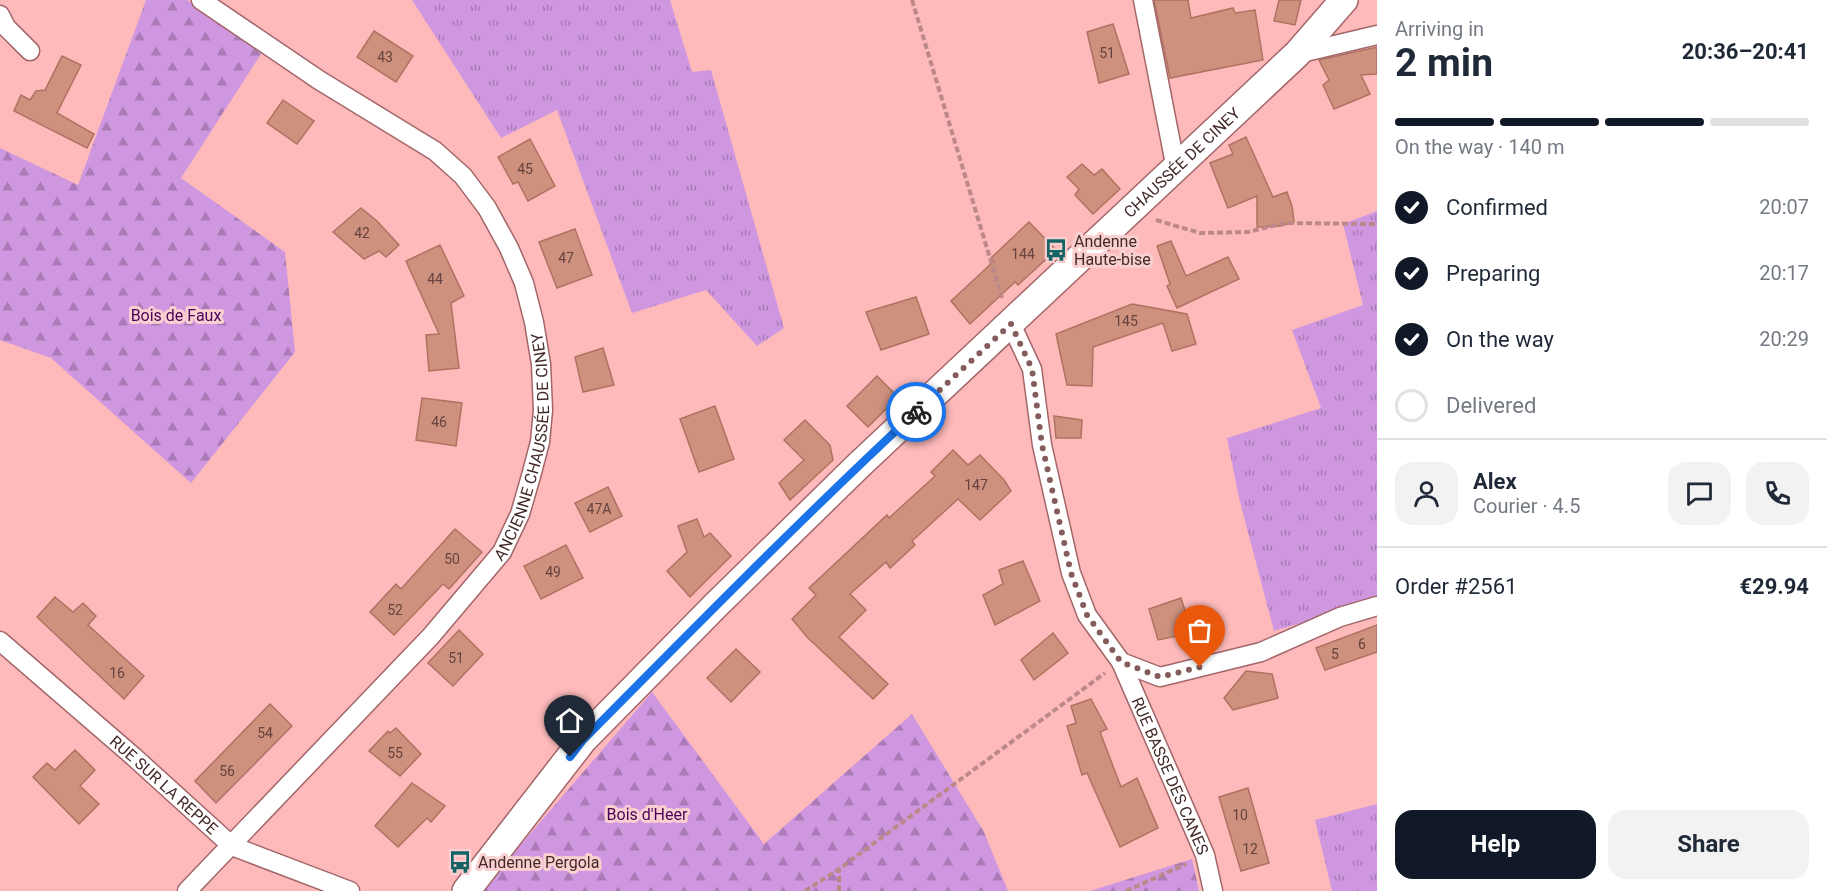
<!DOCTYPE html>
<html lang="en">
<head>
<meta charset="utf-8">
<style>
	:root { --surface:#fff; --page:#f2f2f3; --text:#1f2937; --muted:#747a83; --line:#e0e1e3; --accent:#111827 }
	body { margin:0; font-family:Roboto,sans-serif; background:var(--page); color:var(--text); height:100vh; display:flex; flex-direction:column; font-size:22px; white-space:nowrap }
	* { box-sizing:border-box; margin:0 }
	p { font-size:20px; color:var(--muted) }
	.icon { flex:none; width:33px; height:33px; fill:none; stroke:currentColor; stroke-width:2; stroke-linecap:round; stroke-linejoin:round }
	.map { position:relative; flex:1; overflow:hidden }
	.side { display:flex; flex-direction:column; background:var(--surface); width:450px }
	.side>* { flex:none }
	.pin { position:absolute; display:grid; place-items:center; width:51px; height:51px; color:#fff; margin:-62px -26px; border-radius:50% 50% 50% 0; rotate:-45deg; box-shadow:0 0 6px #0007 }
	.pin .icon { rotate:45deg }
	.courier { position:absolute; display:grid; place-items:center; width:60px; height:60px; margin:-30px; border:4px solid #1a73e8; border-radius:50%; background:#fff; color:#222; box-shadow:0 2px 8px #0007 }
	.head em { font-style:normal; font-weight:700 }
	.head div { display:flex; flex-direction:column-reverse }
	.head { display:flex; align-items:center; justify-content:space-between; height:102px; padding:0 18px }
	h1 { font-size:39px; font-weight:700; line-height:45px }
	.bar { display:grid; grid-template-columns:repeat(4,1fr); gap:9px 6px; align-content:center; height:72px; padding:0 18px }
	.bar i { height:8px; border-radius:4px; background:var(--line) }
	.bar .current { background:var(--accent) }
	.bar p { grid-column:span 4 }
	.line { display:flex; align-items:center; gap:15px; padding:0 18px; border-top:2px solid var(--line) }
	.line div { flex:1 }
	.round { display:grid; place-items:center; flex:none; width:63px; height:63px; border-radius:18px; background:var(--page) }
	ol { padding:0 18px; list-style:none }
	li { display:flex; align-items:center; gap:18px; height:66px }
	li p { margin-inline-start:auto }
	li .icon { padding:6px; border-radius:50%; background:var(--accent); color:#fff; stroke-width:4 }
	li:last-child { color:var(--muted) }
	li i { width:33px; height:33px; border:3px solid var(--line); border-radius:50% }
	.action { display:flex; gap:12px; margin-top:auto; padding:12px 18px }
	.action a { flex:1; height:69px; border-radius:18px; background:var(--accent); color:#fff; font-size:24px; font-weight:700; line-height:69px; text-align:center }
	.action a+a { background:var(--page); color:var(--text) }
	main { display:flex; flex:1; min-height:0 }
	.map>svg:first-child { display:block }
	.grass { fill:url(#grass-tufts) }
	.forest { fill:url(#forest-firs) }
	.building { fill:#cd917e; stroke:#ad7360; stroke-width:1.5 }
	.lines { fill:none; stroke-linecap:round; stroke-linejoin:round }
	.minor-casing { stroke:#a36668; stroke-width:21 }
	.secondary-casing { stroke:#a36668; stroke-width:30 }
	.path { stroke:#bd8889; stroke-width:4; stroke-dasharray:6 3; stroke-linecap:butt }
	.minor { stroke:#fff; stroke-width:18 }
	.secondary { stroke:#fff; stroke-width:27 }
	.done { stroke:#845c5c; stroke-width:6; stroke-dasharray:0 10.8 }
	.route { stroke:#1a73e8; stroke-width:8 }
	.labels { text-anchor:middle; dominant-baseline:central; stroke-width:6; stroke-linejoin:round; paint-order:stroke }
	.number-label { font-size:14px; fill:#66433e }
	.street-label { font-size:16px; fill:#432929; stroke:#facfd0 }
	.poi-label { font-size:16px; fill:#432929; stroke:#facfd0; text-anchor:start }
	.park-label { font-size:16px; fill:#4a035b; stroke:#facfd0 }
</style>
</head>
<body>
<main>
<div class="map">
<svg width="1377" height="891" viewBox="0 0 1377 891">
	<defs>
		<pattern id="grass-tufts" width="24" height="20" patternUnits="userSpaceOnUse" patternTransform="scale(1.5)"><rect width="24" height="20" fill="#cf97e0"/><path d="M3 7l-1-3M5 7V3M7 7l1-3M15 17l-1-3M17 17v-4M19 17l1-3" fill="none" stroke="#aa7bb6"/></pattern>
		<pattern id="forest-firs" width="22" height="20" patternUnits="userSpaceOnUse" patternTransform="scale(1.5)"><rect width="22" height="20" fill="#cf97e0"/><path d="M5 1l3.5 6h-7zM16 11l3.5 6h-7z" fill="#aa7bb6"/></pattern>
	</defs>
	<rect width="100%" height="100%" fill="#febabb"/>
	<g class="grass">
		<polygon points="412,0 670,0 692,72 711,70 784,328 757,346 706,290 632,313 557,110 501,138"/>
		<polygon points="1377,211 1377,600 1274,631 1239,498 1227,438 1321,408 1292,330 1363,305 1343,224"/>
		<polygon points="1377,804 1377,891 1332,891 1315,820"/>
	</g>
	<g class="forest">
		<polygon points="146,0 187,0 263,51 181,178 285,252 295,352 191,483 51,358 0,340 0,148 78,185"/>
		<polygon points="652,692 764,844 912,714 984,832 1008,891 481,891"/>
		<polygon points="1192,859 1199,891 1090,891"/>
	</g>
	<g class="building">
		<polygon points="1154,0 1188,0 1191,18 1233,8 1235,13 1255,10 1263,60 1170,78"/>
		<polygon points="1279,0 1301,0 1295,25 1274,21"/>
		<polygon points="1113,24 1129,74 1099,83 1087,32"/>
		<polygon points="374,31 413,56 396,82 357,57"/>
		<polygon points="1377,47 1377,74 1361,75 1370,94 1334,109 1323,85 1329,80 1319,60"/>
		<polygon points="62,56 81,65 57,113 94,134 87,148 14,111 21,95 30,100 36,91 45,90"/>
		<polygon points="283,100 314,121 297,144 267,123"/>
		<polygon points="1246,137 1273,197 1287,192 1292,206 1294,222 1281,226 1257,227 1257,196 1228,208 1210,163 1233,154 1229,145"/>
		<polygon points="530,139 555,186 528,201 518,182 513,184 498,157"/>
		<polygon points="1082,164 1094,175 1102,169 1120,189 1093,214 1075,195 1079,189 1067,177"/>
		<polygon points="361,208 377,221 399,245 386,257 379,251 364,259 333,232"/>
		<polygon points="1029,222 1056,250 1018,285 1015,282 970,324 951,301 994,261 991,258"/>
		<polygon points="575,229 592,275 557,288 539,242"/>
		<polygon points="1171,241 1186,276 1228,257 1239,279 1177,308 1167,286 1170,284 1157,246"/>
		<polygon points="440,245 464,296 451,303 459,368 429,371 426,335 439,334 406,261"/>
		<polygon points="916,297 929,334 881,350 866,312"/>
		<polygon points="1132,304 1187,314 1196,344 1172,351 1163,323 1093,347 1092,386 1067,385 1056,334"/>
		<polygon points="603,348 614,385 583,392 575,357"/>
		<polygon points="877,376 898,397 868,427 847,406"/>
		<polygon points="422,398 462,403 456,446 416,440"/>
		<polygon points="715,406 734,459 699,472 680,419"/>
		<polygon points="1054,416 1082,420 1081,438 1056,438"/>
		<polygon points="805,420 830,445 833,460 790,500 779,483 804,460 784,440"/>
		<polygon points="953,450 968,465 980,455 1004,480 1011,491 980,520 958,499 912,541 915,545 890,568 886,562 850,594 866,610 839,637 888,684 873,699 808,638 792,619 816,595 809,588 887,515 889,518 935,476 931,472"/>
		<polygon points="608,487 622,516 590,532 575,503"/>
		<polygon points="697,519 704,537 710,533 731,556 690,597 667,571 687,552 678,526"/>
		<polygon points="455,529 482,552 449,589 443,584 394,635 370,612 396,584 401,589"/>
		<polygon points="566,545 583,578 541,599 524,566"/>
		<polygon points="1023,561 1040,601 995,625 983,595 1003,584 999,570"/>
		<polygon points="55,597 73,612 83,603 96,616 88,625 144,676 124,699 37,617"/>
		<polygon points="1181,598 1192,633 1158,640 1149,609"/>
		<polygon points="1377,625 1377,652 1325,670 1316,648"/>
		<polygon points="459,630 483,654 453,686 428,663"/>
		<polygon points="1053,633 1068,653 1034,680 1021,660"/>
		<polygon points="736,649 760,672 731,702 707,678"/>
		<polygon points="1246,671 1272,674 1278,698 1233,710 1224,698"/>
		<polygon points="1091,699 1107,729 1100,732 1121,787 1137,778 1158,828 1120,847 1087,773 1082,775 1067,726 1076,723 1071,706"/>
		<polygon points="270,704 292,726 216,803 195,781"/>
		<polygon points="396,728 421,754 400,776 369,751 388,731 390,733"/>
		<polygon points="75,750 95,770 80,786 99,804 79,824 33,777 47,763 55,770"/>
		<polygon points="412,783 445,806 431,822 427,818 398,847 375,826"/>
		<polygon points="1248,788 1269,863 1241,871 1219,797"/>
	</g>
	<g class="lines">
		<g class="minor-casing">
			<g id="minor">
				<polyline points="1143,0 1176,169"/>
				<polyline points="0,15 6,27 30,51"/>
				<polyline points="1297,54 1377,35"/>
				<polyline points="1011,324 1032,369 1042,445 1071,573 1087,615 1121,662 1160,677 1261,652 1340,617 1377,606"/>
				<path id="s1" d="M0,641l134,116 98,89 118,45"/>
				<path id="s2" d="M1121,662l84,193 8,36"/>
				<path id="s3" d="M187,891l244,-255 71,-84 18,-38 11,-38 9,-34 3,-32 -2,-46 -7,-42 -10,-39 -15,-35 -22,-40 -24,-32 -28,-25 -116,-71 -118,-80"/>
			</g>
		</g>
		<g class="secondary-casing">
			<g id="secondary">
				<path id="s4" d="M466,891l117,-151 133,-135 142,-139 439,-412 47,-54"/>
			</g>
		</g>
		<g class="path">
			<polyline points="912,0 1002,298"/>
			<polyline points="1156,220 1200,233 1248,232 1285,223 1377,224"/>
			<polyline points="805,891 839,869 1105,673"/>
			<polyline points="839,891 839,870"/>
			<polyline points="1126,891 1186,864"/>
		</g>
		<use href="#minor" class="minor"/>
		<use href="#secondary" class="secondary"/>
	</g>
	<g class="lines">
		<polyline class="done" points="916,412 1011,324 1032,369 1042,445 1071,573 1087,615 1121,662 1160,677 1200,667"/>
		<path class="route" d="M570,757l13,-17c110,-111 219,-222 333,-328"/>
	</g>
	<defs>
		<g id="bus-bare" transform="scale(1.8)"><path d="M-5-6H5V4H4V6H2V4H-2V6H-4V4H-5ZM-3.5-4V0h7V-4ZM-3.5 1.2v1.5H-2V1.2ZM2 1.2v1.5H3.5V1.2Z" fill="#146466" stroke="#facfd0" stroke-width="2.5" paint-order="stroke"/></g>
	</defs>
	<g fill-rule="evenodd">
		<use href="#bus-bare" x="1056" y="250"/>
		<use href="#bus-bare" x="460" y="862"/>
	</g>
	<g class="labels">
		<g class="number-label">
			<text x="1107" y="53">51</text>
			<text x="385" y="57">43</text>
			<text x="525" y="169">45</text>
			<text x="362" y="233">42</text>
			<text x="1023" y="254">144</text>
			<text x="566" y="258">47</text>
			<text x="435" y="279">44</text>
			<text x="1126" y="321">145</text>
			<text x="439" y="422">46</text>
			<text x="976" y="485">147</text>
			<text x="599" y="509">47A</text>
			<text x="452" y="559">50</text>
			<text x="553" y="572">49</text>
			<text x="395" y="610">52</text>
			<text x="1362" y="644">6</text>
			<text x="1335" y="654">5</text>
			<text x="456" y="658">51</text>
			<text x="117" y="673">16</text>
			<text x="265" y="733">54</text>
			<text x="395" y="753">55</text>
			<text x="227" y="771">56</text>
			<text x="1240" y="815">10</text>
			<text x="1250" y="849">12</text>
		</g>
		<g class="street-label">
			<text stroke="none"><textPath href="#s4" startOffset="1023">CHAUSSÉE DE CINEY</textPath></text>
			<text stroke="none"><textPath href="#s3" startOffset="572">ANCIENNE CHAUSSÉE DE CINEY</textPath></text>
			<text stroke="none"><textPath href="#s2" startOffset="124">RUE BASSE DES CANES</textPath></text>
			<text stroke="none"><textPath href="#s1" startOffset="218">RUE SUR LA REPPE</textPath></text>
		</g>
		<g class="poi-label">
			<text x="1074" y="241">Andenne<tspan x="1074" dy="18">Haute-bise</tspan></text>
			<text x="478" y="862">Andenne Pergola</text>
		</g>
		<g class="park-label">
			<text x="176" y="315">Bois de Faux</text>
			<text x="647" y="814">Bois d'Heer</text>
		</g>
	</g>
</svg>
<div class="pin" style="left:1200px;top:667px;background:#ea580c"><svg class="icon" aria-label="bag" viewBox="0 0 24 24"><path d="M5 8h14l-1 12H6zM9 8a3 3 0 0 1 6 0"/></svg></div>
<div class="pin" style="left:570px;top:757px;background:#1f2937"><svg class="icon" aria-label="home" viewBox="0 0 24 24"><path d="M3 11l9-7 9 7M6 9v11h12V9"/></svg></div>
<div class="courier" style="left:916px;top:412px"><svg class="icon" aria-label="bike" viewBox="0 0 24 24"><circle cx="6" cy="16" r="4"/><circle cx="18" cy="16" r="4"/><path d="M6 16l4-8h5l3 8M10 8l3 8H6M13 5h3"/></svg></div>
</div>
<section class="side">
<div class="head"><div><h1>2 min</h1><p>Arriving in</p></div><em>20:36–20:41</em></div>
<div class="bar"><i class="current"></i><i class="current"></i><i class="current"></i><i></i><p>On the way · 140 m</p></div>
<ol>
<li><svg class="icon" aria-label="check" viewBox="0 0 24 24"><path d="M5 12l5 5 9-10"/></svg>Confirmed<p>20:07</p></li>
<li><svg class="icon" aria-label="check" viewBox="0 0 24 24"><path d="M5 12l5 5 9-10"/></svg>Preparing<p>20:17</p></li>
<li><svg class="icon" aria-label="check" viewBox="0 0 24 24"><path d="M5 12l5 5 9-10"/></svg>On the way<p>20:29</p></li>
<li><i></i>Delivered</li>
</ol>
<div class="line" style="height:108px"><a class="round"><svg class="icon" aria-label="person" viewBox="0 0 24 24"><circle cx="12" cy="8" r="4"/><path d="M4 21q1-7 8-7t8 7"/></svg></a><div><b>Alex</b><p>Courier · 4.5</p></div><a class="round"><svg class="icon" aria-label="chat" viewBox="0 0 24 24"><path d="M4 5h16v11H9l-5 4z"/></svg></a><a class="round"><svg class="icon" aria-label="phone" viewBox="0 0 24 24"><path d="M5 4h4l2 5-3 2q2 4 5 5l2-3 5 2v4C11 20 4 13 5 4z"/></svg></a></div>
<div class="line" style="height:78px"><div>Order #2561</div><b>€29.94</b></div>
<div class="action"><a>Help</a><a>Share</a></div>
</section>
</main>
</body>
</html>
